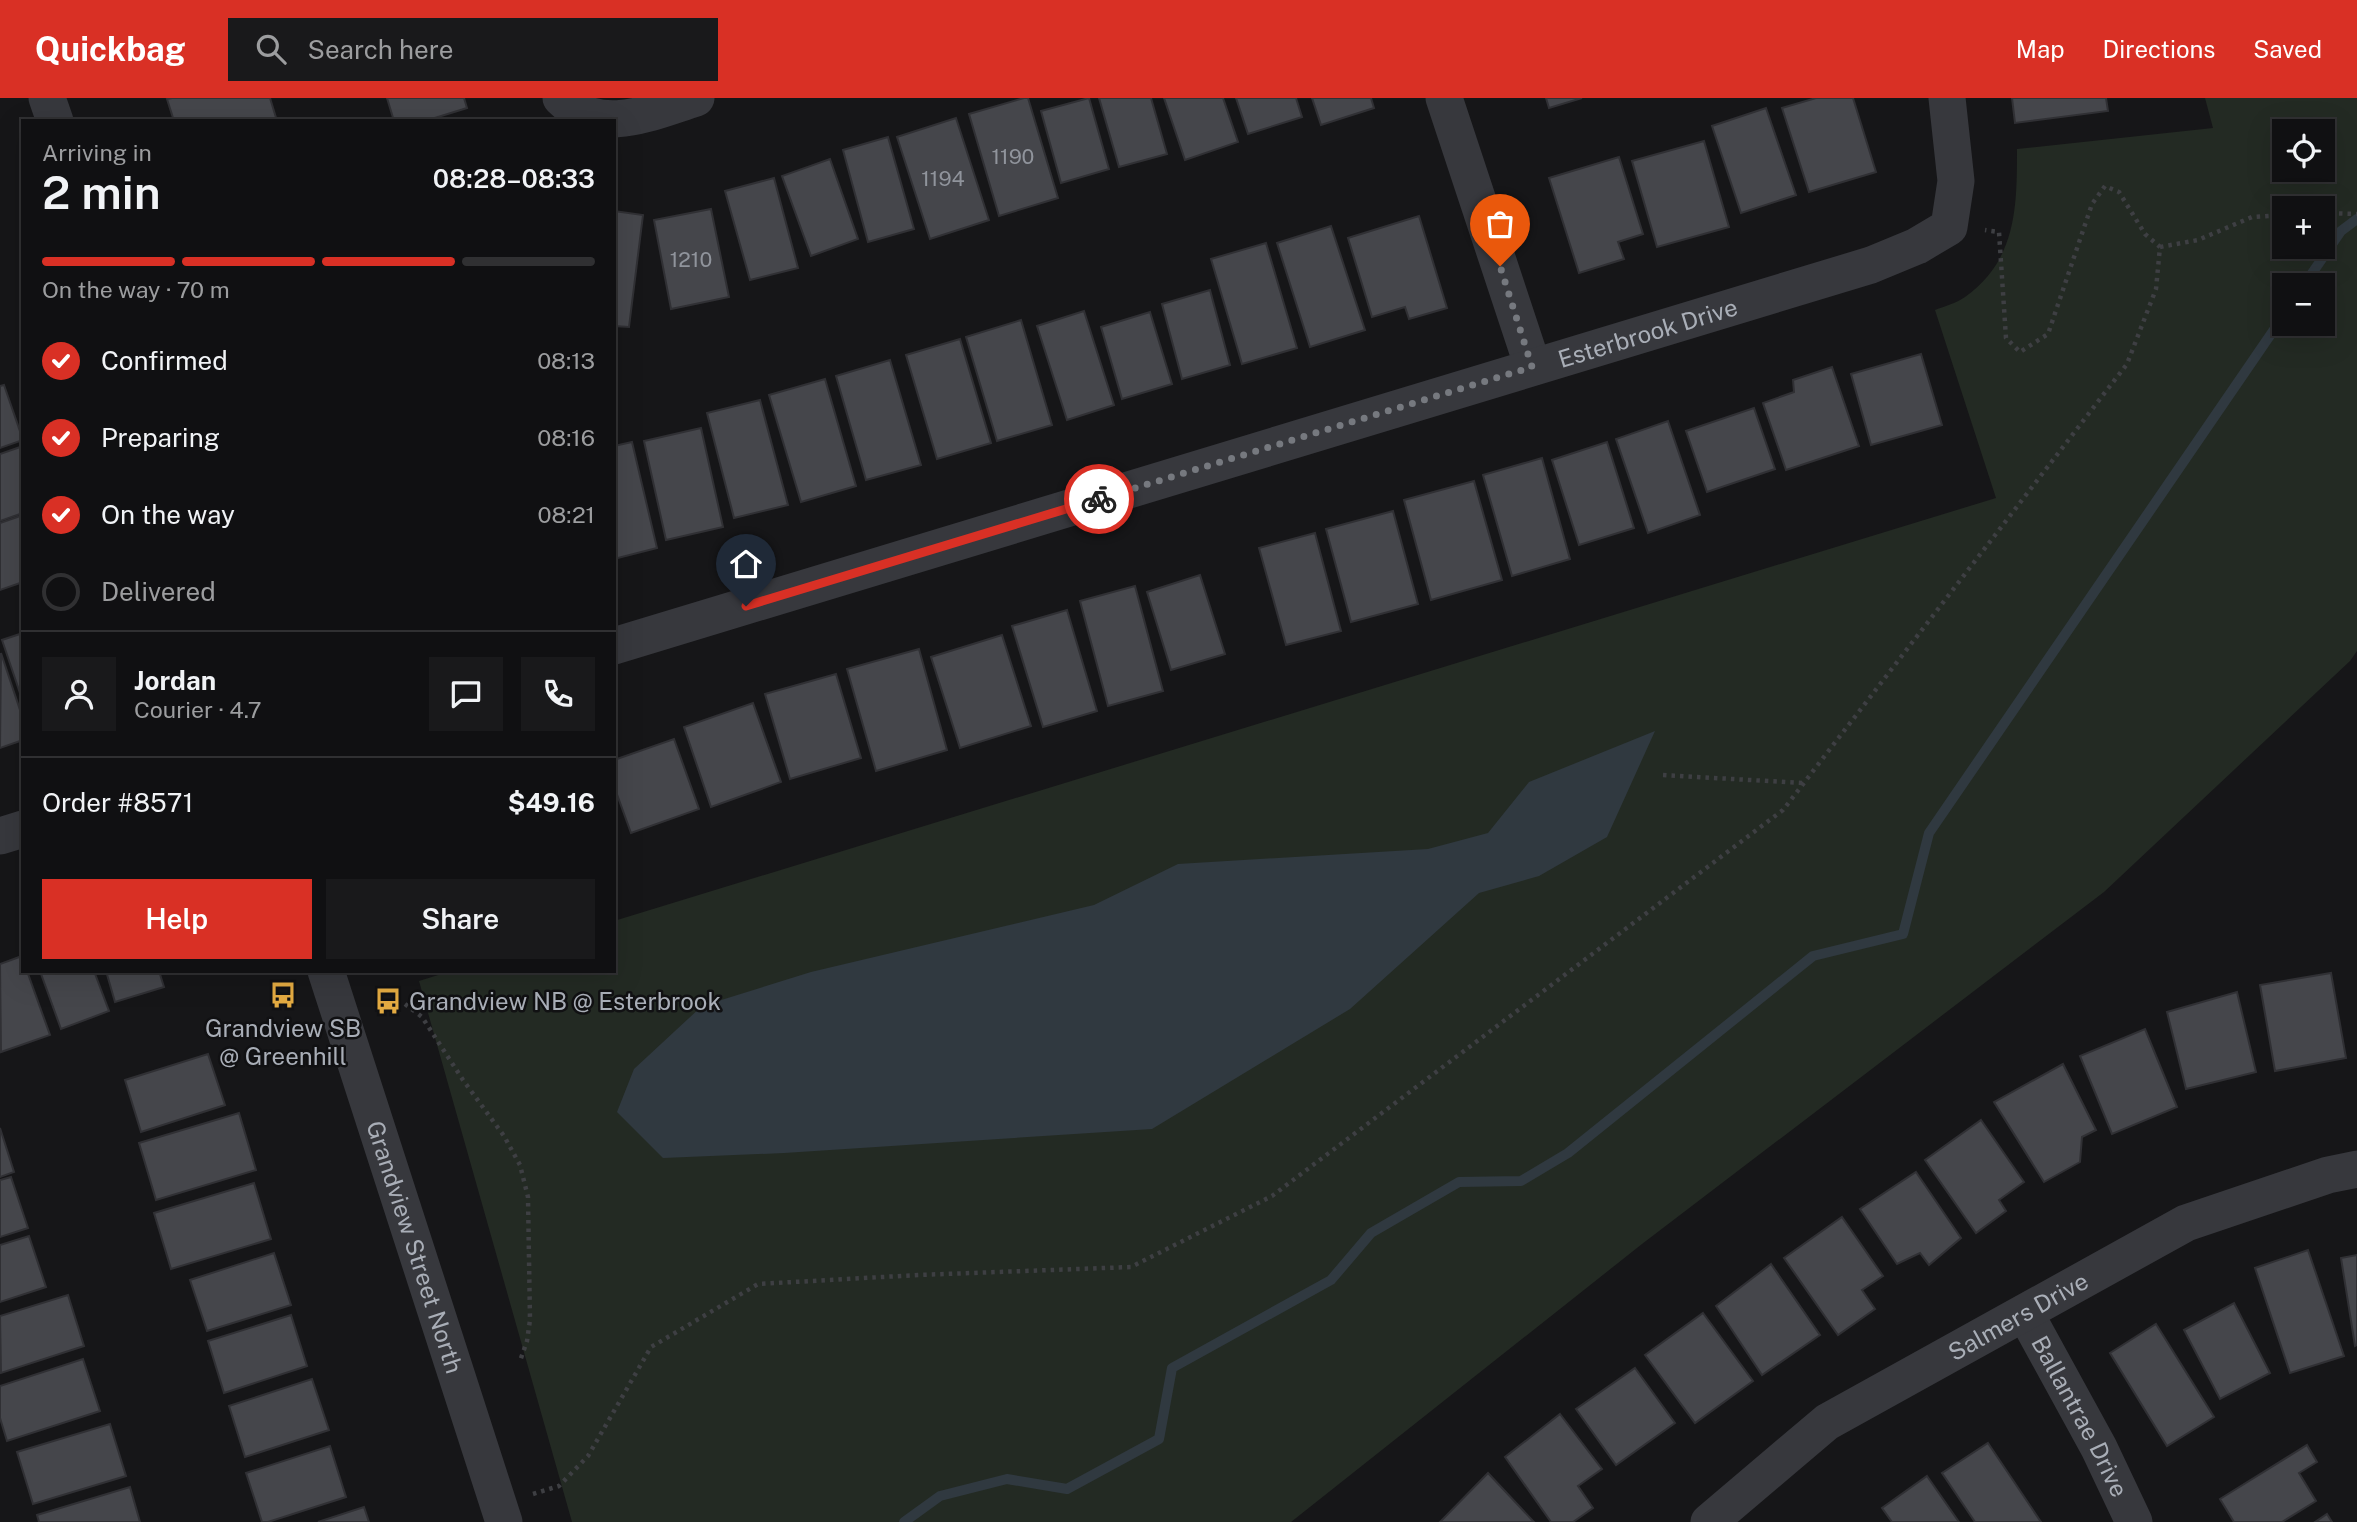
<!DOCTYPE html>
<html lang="en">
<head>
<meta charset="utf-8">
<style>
	:root { --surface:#101012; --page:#19191b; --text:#f1f3f6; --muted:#9c9d9f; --line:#303032; --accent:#d93025 }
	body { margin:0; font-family:"Public Sans",sans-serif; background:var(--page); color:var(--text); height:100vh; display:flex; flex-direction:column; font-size:26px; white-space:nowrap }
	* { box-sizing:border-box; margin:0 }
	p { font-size:23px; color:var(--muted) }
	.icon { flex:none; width:38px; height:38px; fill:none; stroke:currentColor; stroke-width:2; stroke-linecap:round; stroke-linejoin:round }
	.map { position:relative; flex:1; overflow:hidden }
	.panel { position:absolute; left:21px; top:21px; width:595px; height:854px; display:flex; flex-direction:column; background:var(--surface); border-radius:0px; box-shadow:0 7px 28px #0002,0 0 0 2px var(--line) }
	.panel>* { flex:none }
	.fabs { position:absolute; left:2272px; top:21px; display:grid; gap:14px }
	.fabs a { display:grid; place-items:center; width:63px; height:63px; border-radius:0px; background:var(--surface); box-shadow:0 7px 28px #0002,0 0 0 2px var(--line); font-size:35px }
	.pin { position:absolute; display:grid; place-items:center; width:60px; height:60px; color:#fff; margin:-72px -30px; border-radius:50% 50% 50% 0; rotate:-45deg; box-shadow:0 0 7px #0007 }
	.pin .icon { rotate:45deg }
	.courier { position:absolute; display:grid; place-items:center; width:70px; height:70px; margin:-35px; border:5px solid #d93025; border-radius:50%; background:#fff; color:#222; box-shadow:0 2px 9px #0007 }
	.overview em { font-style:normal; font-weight:600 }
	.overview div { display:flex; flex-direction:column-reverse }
	.overview { display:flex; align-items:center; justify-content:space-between; height:119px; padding:0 21px }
	h1 { font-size:46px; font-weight:600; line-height:52px }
	.bar { display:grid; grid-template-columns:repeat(4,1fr); gap:10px 7px; align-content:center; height:84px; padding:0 21px }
	.bar i { height:9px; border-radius:5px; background:var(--line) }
	.bar .selected { background:var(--accent) }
	.bar p { grid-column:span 4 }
	.line { display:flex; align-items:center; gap:18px; padding:0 21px; border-top:2px solid var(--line) }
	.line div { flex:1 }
	.round { display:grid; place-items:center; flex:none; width:74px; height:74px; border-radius:0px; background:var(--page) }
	ol { padding:0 21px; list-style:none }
	li { display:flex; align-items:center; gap:21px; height:77px }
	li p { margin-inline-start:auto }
	li .icon { padding:7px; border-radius:50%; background:var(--accent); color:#fff; stroke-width:4 }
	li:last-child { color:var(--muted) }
	li i { width:38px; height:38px; border:4px solid var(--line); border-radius:50% }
	.button { display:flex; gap:14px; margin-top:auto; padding:14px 21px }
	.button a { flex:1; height:80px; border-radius:0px; background:var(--accent); color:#fff; font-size:28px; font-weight:600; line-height:80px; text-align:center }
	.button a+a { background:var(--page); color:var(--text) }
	header { display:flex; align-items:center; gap:42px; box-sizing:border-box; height:98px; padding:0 35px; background:var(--accent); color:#fff }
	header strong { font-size:33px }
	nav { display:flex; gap:38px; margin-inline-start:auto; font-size:24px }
	.search { width:490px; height:63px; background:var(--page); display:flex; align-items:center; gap:18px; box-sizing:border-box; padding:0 24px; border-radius:0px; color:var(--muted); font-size:26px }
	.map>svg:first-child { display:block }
	.green { fill:#232a23; fill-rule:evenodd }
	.water { fill:#303940 }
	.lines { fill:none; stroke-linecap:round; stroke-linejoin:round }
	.stream { stroke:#303940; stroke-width:10 }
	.building { fill:#45464b; stroke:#303034; stroke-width:2 }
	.path { stroke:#3e3f43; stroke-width:4.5; stroke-dasharray:3.5 5; stroke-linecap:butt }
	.minor { stroke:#37383d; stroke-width:37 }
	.done { stroke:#76797f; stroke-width:7; stroke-dasharray:0 12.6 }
	.route { stroke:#d93025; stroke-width:9 }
	.labels { text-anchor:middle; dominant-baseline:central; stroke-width:5; stroke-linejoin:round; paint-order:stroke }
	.number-label { font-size:21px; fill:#90949c }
	.street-label { font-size:24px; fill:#a9aeb7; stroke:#111113 }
	.poi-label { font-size:24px; fill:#a9aeb7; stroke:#111113; text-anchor:start }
</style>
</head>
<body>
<header>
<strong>Quickbag</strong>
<div class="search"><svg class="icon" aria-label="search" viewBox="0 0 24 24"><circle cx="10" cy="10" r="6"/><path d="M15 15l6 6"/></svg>Search here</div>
<nav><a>Map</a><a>Directions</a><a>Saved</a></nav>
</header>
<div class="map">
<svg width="2357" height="1424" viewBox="0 0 2357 1424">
	<rect width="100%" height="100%" fill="#161618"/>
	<path class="green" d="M2205,0h152v553l-7,10 -246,231 -462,352 -351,278h-719l-153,-541 32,-10h163v-50l1382,-423 -61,-188c10,-4 22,-7 30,-13 52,-37 52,-91 52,-148l196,-21zM2284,33h38v39h-38zM2284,110h38v39h-38zM2284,187h38v39h-38z"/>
	<polygon class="water" points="1655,633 1607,739 1539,778 1479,795 1350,911 1152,1031 784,1055 663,1060 617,1014 634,971 702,908 811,874 1094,807 1178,766 1428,751 1488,735 1529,684"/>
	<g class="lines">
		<g class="stream">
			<polyline points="2304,187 2341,133 2357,121"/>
			<polyline points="904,1424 940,1398 1007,1381 1067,1391 1159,1341 1172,1270 1331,1182 1371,1135 1459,1084 1521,1083 1568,1055 1813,858 1903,836 1929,735 2284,217"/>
		</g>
	</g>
	<g class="building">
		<polygon points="172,0 270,0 277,23 174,23 167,1"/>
		<polygon points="387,0 464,0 467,10 425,23 394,23"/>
		<polygon points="1024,0 1028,0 1058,100 999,118 969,16"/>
		<polygon points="1089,0 1109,71 1061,85 1041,13"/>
		<polygon points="1099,0 1151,0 1167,56 1119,69"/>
		<polygon points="1164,0 1223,0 1238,44 1185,62"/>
		<polygon points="1236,0 1296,0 1302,19 1248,36"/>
		<polygon points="1312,0 1371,0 1374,10 1321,27"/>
		<polygon points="1546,0 1582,0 1549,10"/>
		<polygon points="1816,0 1853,0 1876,74 1809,94 1782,10"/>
		<polygon points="2012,0 2106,0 2108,13 2015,25"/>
		<polygon points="1766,10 1796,97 1741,115 1712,28"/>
		<polygon points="956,20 989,122 930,141 897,39"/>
		<polygon points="888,39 914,131 868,144 843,52"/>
		<polygon points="1704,43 1729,129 1657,149 1632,63"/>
		<polygon points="1619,59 1643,136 1618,144 1624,161 1579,175 1549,80"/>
		<polygon points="830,61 858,141 811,158 782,78"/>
		<polygon points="774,80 798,170 750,182 725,93"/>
		<polygon points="711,111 729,199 671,211 654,122"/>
		<polygon points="614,113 643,117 629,229 614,228"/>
		<polygon points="1419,118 1447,210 1409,221 1405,209 1372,219 1348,140"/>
		<polygon points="1331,128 1365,232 1310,249 1277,145"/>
		<polygon points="1266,145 1297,250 1242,266 1211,161"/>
		<polygon points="1210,192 1230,267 1182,281 1162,206"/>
		<polygon points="1084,213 1114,307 1067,322 1037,228"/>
		<polygon points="1150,214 1172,286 1122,301 1101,229"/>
		<polygon points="1021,222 1052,327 997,343 966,239"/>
		<polygon points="960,241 991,345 937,361 906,257"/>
		<polygon points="1921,256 1942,327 1871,347 1851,276"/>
		<polygon points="890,262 921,367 866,382 836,278"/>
		<polygon points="1832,269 1859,348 1786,372 1763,305 1794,294 1793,282"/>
		<polygon points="825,281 856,388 801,404 769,297"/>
		<polygon points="4,287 23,342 0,350 0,288"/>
		<polygon points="760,302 788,407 734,420 707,315"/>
		<polygon points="1754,310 1775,371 1707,394 1686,333"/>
		<polygon points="1668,323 1700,417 1648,435 1616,341"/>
		<polygon points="701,330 723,429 666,442 644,343"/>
		<polygon points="632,344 657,450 614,461 614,348"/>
		<polygon points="1607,344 1634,430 1579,447 1552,362"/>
		<polygon points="23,348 23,415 0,423 0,356"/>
		<polygon points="1542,360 1570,461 1512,478 1483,377"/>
		<polygon points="1474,383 1502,482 1431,502 1404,402"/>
		<polygon points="1393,413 1418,506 1351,524 1326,431"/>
		<polygon points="23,417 23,484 0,492 0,425"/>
		<polygon points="1315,435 1341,533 1286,547 1259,450"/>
		<polygon points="1200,477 1225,556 1171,572 1147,494"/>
		<polygon points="1135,488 1163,593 1108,608 1080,503"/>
		<polygon points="1067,512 1097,613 1043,629 1012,528"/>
		<polygon points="23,535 23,604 2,542"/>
		<polygon points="1002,537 1031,628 960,650 931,559"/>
		<polygon points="919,551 947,652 876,673 847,571"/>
		<polygon points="1,555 23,621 23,642 0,650"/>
		<polygon points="836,576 861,660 790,681 765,596"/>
		<polygon points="753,605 781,684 711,709 684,629"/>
		<polygon points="674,641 699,711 631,735 614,688 614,662"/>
		<polygon points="22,858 23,873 27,873 50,937 1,954 0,866"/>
		<polygon points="40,873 94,873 109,913 61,931"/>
		<polygon points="106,873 159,873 164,889 115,904"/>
		<polygon points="2331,875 2346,960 2275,973 2260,887"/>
		<polygon points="2237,894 2256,974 2186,991 2167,914"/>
		<polygon points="2145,931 2177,1009 2112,1036 2080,958"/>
		<polygon points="208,956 225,1007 141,1034 125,982"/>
		<polygon points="2063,966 2096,1032 2082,1039 2080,1064 2044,1084 1994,1004"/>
		<polygon points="239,1015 256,1072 156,1102 139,1045"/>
		<polygon points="1981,1022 2024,1084 1999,1102 2006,1113 1976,1135 1925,1062"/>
		<polygon points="0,1030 14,1074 0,1079"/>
		<polygon points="1916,1074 1961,1140 1929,1167 1920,1155 1897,1166 1860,1111"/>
		<polygon points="11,1079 28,1130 0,1139 0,1082"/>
		<polygon points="254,1085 271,1141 171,1171 154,1115"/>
		<polygon points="1842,1119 1883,1178 1862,1192 1875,1211 1838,1237 1784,1160"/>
		<polygon points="29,1138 46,1189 0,1204 0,1147"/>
		<polygon points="2308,1152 2344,1258 2290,1275 2255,1170"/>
		<polygon points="274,1155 291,1207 207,1233 190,1182"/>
		<polygon points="2357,1157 2357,1247 2355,1248 2341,1160"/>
		<polygon points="1771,1166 1820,1237 1762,1277 1716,1208"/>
		<polygon points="68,1197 84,1248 1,1275 0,1218"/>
		<polygon points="2234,1205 2270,1275 2220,1301 2184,1232"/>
		<polygon points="1703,1215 1753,1283 1695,1325 1645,1257"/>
		<polygon points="291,1217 307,1268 224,1295 208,1243"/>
		<polygon points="2156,1226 2214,1319 2167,1348 2110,1255"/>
		<polygon points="83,1261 100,1313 7,1343 0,1320 0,1288"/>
		<polygon points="1635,1270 1675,1325 1616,1367 1576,1311"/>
		<polygon points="312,1281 329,1332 245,1359 229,1308"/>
		<polygon points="1560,1316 1602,1371 1578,1388 1593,1410 1573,1424 1551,1424 1505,1359"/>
		<polygon points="110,1326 126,1378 33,1406 17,1354"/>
		<polygon points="1988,1345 2041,1424 1975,1424 1942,1375"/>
		<polygon points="2307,1347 2317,1364 2299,1375 2316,1403 2282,1424 2234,1424 2220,1401"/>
		<polygon points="330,1348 346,1399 268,1424 262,1424 246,1375"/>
		<polygon points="1488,1375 1534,1424 1440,1424"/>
		<polygon points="1927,1378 1959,1424 1892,1424 1882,1410"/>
		<polygon points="130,1389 140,1424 39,1424 37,1417"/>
		<polygon points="364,1409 369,1424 318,1424"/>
		<polygon points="2327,1416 2332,1424 2315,1424"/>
	</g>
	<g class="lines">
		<g class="path">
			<polyline points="2322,115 2357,116"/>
			<polyline points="2160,149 2198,142 2252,119 2284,117"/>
			<polyline points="1663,677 1802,685"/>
			<polyline points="405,906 422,919 463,982 504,1038 520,1067 528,1099 530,1222 527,1243 520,1263"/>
			<polyline points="533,1396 559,1388 588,1358 651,1249 758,1186 918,1177 1131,1169 1272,1098 1783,712 2127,266 2156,191 2160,149 2145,136 2119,94 2105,88 2092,106 2048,236 2020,254 2006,240 1999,134 1985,132"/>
		</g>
		<g class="minor">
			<polyline points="47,0 55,23"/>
			<path d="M561,0c39,39 90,14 135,0"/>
			<polyline points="1444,0 1533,269"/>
			<path id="s1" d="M614,548l1257,-381 46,-19 32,-19 7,-46 -9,-83"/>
			<polyline points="0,738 23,731"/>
			<path id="s2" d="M326,873l178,551"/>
			<path id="s3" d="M2025,1215l74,135 35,74"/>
			<path id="s4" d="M1709,1424l118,-100 359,-199 142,-48 29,-6"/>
		</g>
	</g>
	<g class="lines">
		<polyline class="done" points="1099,401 1532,269 1500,168"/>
		<polyline class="route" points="746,508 1099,401"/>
	</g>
	<defs>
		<g id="bus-bare" transform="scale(2.1)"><path d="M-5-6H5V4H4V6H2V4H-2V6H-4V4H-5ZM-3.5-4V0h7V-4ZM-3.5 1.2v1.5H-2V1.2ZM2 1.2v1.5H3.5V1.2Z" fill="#e4ab42" stroke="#111113" stroke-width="2.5" paint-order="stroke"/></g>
	</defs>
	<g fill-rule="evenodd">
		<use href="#bus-bare" x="283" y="897"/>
		<use href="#bus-bare" x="388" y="903"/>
	</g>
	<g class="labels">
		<g class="number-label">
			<text x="1013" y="58">1190</text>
			<text x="943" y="80">1194</text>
			<text x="691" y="161">1210</text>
		</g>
		<g class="street-label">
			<text stroke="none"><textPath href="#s1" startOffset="1080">Esterbrook Drive</textPath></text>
			<text stroke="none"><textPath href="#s2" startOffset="290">Grandview Street North</textPath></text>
			<text stroke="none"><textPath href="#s4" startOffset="373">Salmers Drive</textPath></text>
			<text stroke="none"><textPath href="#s3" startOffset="117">Ballantrae Drive</textPath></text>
		</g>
		<g class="poi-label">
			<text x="409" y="903">Grandview NB @ Esterbrook</text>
			<text x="283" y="930" text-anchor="middle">Grandview SB<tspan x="283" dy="28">@ Greenhill</tspan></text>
		</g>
	</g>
</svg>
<div class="fabs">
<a><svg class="icon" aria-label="locate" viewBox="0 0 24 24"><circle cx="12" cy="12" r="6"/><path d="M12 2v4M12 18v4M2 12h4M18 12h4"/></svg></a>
<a>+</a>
<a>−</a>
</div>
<div class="pin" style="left:1500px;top:168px;background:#ea580c"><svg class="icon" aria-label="bag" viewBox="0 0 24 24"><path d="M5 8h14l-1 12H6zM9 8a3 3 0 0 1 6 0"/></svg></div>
<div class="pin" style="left:746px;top:508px;background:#1f2937"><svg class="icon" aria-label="home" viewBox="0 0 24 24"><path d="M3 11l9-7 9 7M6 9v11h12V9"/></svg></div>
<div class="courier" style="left:1099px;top:401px"><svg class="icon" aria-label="bike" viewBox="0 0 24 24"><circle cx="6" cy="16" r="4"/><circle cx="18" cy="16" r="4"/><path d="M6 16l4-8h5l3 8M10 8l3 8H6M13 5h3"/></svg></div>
<section class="panel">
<div class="overview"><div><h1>2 min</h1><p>Arriving in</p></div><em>08:28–08:33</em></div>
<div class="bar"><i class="selected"></i><i class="selected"></i><i class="selected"></i><i></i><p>On the way · 70 m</p></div>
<ol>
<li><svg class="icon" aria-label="check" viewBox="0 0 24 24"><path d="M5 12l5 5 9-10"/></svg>Confirmed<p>08:13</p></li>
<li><svg class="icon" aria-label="check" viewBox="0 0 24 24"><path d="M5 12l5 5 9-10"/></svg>Preparing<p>08:16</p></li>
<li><svg class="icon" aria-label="check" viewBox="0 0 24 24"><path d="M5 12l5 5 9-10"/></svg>On the way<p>08:21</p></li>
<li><i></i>Delivered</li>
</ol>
<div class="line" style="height:126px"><a class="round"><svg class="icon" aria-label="person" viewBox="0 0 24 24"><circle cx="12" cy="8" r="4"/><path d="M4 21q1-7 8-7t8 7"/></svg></a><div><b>Jordan</b><p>Courier · 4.7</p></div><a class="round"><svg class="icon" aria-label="chat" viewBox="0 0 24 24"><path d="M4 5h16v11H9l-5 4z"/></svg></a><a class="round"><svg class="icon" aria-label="phone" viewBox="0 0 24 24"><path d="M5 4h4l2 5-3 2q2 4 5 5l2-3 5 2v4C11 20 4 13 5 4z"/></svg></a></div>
<div class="line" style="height:91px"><div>Order #8571</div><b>$49.16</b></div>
<div class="button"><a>Help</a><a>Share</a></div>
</section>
</div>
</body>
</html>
